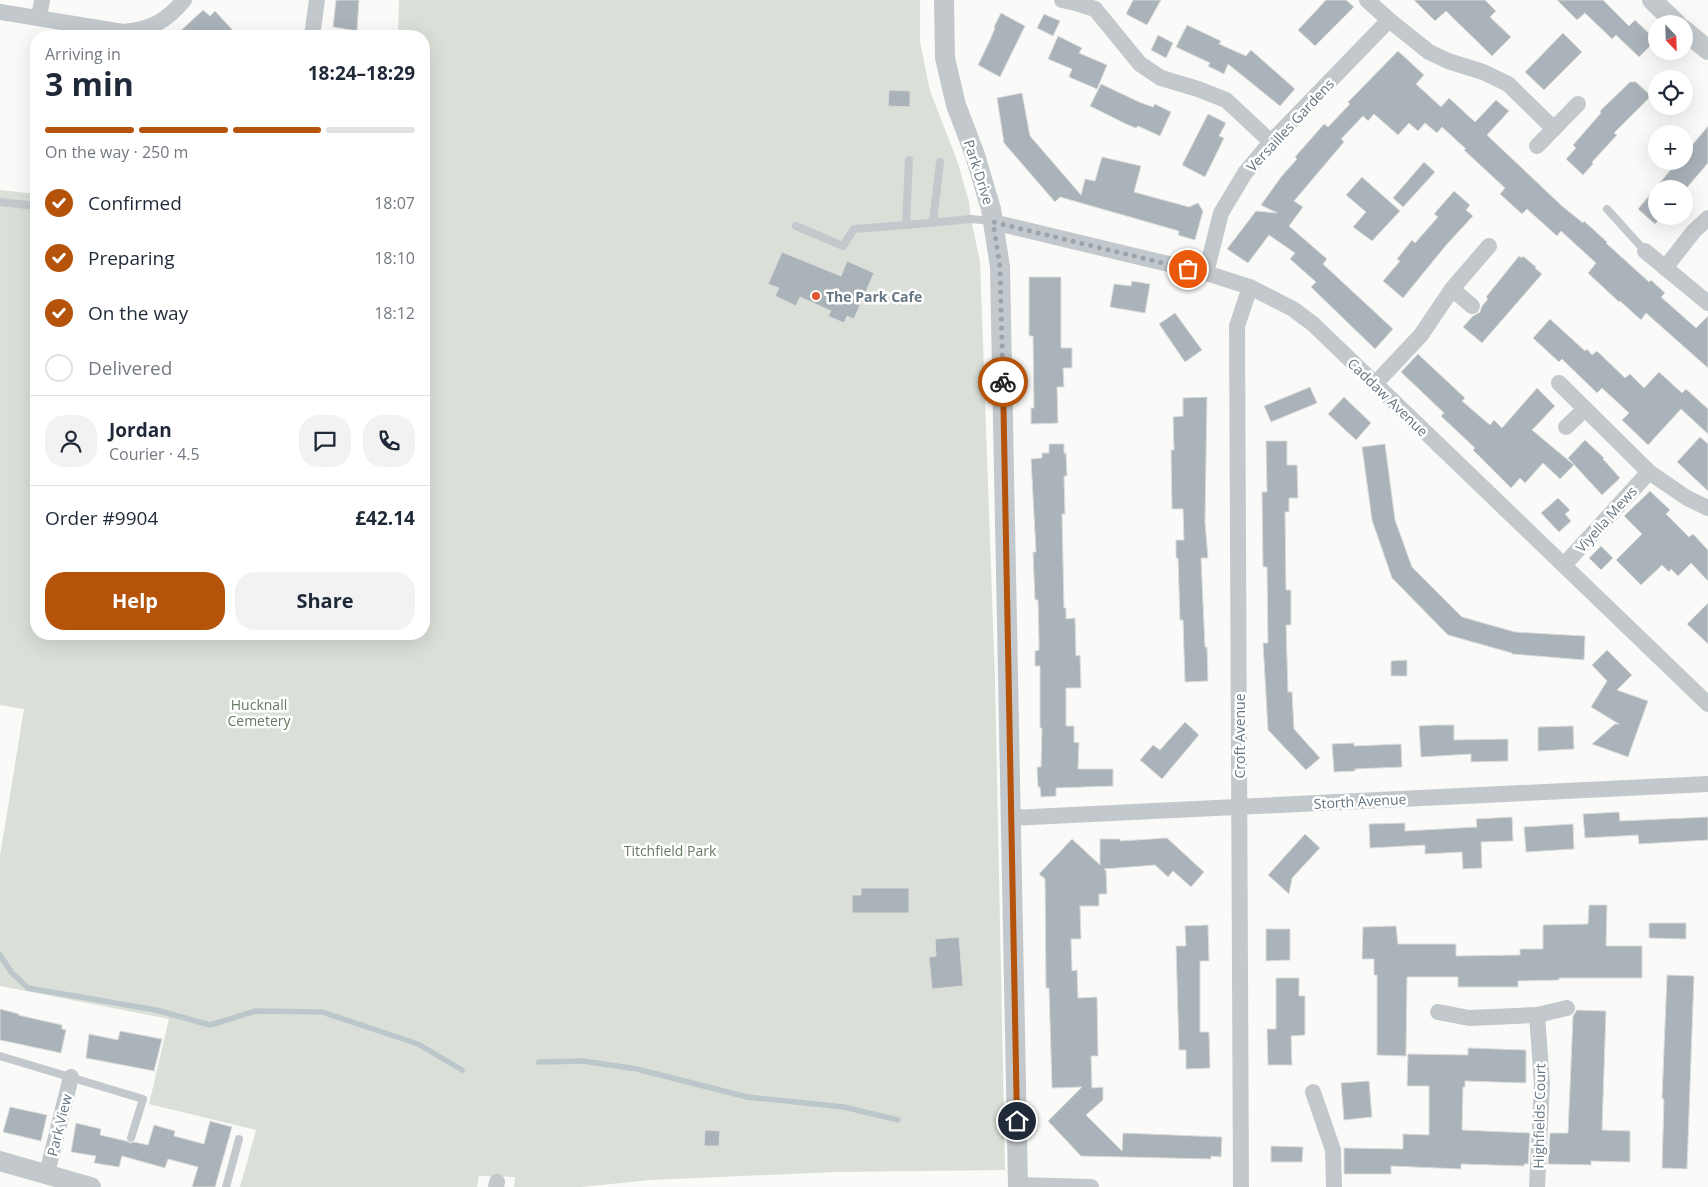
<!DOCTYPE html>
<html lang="en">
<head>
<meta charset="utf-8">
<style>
	:root { --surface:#fff; --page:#f2f2f3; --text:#1f2937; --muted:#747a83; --line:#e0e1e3; --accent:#b45309 }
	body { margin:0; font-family:"Open Sans",sans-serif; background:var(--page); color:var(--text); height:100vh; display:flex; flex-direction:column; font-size:19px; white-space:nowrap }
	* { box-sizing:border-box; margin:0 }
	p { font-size:16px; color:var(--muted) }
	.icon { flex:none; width:28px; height:28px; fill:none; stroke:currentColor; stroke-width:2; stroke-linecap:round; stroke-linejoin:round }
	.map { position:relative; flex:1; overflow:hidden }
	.side { position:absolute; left:30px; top:30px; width:400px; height:610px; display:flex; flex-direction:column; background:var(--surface); border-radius:20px; box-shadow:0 5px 20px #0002 }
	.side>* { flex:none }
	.needle { width:32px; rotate:157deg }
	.tools { position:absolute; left:1648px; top:15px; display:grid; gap:10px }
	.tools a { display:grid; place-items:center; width:45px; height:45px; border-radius:50%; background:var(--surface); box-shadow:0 5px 20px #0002; font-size:25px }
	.pin { position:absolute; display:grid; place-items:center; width:42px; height:42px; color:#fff; margin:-21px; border:2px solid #fff; border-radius:50%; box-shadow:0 1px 5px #0007 }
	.courier { position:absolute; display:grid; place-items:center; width:50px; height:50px; margin:-25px; border:4px solid #b45309; border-radius:50%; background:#fff; color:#222; box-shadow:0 1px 6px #0007 }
	.head em { font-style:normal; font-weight:700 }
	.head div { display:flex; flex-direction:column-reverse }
	.head { display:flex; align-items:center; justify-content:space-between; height:85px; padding:0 15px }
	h1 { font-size:32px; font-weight:700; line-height:38px }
	.bar { display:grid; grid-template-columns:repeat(4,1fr); gap:8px 5px; align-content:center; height:60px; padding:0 15px }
	.bar i { height:6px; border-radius:4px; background:var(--line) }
	.bar .on { background:var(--accent) }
	.bar p { grid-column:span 4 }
	.line { display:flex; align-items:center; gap:12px; padding:0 15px; border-top:1px solid var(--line) }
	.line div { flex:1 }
	.round { display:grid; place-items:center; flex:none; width:52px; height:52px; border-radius:20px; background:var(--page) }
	ol { padding:0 15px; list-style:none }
	li { display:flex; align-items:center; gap:15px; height:55px }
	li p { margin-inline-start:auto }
	li .icon { padding:5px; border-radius:50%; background:var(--accent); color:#fff; stroke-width:4 }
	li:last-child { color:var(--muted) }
	li i { width:28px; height:28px; border:2px solid var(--line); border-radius:50% }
	.cta { display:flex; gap:10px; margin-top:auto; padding:10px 15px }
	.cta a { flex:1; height:58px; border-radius:20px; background:var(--accent); color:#fff; font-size:20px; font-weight:700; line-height:58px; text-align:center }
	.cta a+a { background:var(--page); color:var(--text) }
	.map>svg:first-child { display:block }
	.green { fill:#dadfd7 }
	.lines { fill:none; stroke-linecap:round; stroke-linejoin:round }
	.stream { stroke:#bbc7cb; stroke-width:5.5 }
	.building { fill:#aab3b9; stroke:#dcdcda }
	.service { stroke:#c3c8cc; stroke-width:8 }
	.minor { stroke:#c3c8cc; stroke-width:16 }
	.tertiary { stroke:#c3c8cc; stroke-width:20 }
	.done { stroke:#99a4ac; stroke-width:5; stroke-dasharray:0 9 }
	.route { stroke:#b45309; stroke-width:6 }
	.poi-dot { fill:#e4572e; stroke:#fff; stroke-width:2 }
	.labels { text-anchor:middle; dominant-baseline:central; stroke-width:5; stroke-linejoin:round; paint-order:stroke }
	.street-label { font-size:14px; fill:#657683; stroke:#fff }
	.poi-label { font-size:14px; font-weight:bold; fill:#657683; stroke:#fff; text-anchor:start }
	.park-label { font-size:14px; fill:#687a64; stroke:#fff }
</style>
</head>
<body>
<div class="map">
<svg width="1708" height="1187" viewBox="0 0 1708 1187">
	<rect width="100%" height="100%" fill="#fafaf8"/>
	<polygon class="green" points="399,0 920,0 920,42 930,91 957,160 969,202 971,219 980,262 995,679 1005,1170 836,1172 650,1180 581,1187 514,1187 515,1177 479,1176 477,1187 240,1187 256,1130 149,1104 169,1019 0,986 0,856 24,709 0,705 0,190 36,194 36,634 424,634 424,36 398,36"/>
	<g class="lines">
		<g class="stream">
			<polyline points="0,955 11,972 28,988 156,1010 210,1025 256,1011 322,1012 418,1044 462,1070"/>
			<polyline points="539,1062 583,1061 637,1069 747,1097 844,1107 898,1120"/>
		</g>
	</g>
	<g class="building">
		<polygon points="336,0 359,0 357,31 333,27"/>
		<polygon points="1133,0 1161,0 1147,25 1126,14"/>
		<polygon points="1326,0 1346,0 1354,7 1315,46 1298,30"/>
		<polygon points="1414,0 1485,0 1496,11 1490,17 1511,37 1492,56 1446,11 1435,21"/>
		<polygon points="1557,0 1603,0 1629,26 1635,20 1656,40 1639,57 1616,35 1612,39 1585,13 1577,20"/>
		<polygon points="203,10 210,16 215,11 238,36 175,36"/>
		<polygon points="1001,13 1025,26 1000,77 978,65 990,40 995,28 994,27"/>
		<polygon points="1044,14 1060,21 1053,36 1037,28"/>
		<polygon points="1187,25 1221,41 1219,44 1246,56 1251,50 1295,89 1280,106 1228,64 1224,74 1208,66 1210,63 1176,47"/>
		<polygon points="1563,33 1582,52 1544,90 1525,72"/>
		<polygon points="1158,35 1173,43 1166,58 1151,50"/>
		<polygon points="1058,36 1082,48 1079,53 1107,65 1097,89 1069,77 1072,69 1048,59"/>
		<polygon points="1398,51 1424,75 1416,84 1441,107 1449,98 1475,122 1496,100 1509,111 1487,135 1562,206 1583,223 1584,221 1607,242 1606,243 1649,282 1651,280 1665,293 1661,297 1696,328 1708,316 1708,368 1646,313 1641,320 1620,301 1619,302 1588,273 1596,263 1561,231 1557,236 1527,209 1522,214 1500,194 1505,188 1464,150 1466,149 1442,127 1437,133 1425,123 1418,131 1409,123 1398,135 1374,114 1368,121 1363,116 1341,139 1344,142 1294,201 1303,207 1289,226 1327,259 1323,264 1393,329 1375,349 1311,287 1316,282 1290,259 1295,253 1269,235 1248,263 1227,249 1256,211 1277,213 1261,205 1281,177 1297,159 1295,157 1324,124 1328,127 1350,104 1348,102"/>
		<polygon points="1630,82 1636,82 1651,96 1614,133 1617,135 1592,162 1593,164 1583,175 1566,159 1576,148 1573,145 1601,113 1600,111"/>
		<polygon points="1101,84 1139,102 1153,107 1155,104 1171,112 1160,136 1138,126 1136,128 1126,124 1090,106"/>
		<polygon points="889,90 910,91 910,107 888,106"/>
		<polygon points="1022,93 1030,136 1081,195 1085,179 1095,181 1102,157 1141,166 1134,192 1189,207 1198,203 1203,211 1195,240 1178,235 1179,231 1060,197 1055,202 1004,143 997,98"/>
		<polygon points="1208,114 1226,123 1219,136 1224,138 1205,177 1182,165"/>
		<polygon points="1708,126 1708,163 1684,191 1684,189 1656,189 1656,216 1662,216 1655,224 1638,209 1678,161 1684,161 1684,155"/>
		<polygon points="1424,162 1435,172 1403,207 1393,198"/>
		<polygon points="1362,177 1400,211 1372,241 1353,227 1366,212 1346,195"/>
		<polygon points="1454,191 1470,205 1466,210 1473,216 1447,244 1403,298 1383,281 1400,261 1397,259 1412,240 1415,243 1438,217 1434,214"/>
		<polygon points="782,252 841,276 847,261 874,273 854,319 847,316 844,323 828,316 831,311 800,297 796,306 775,296 779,288 768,284"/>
		<polygon points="1519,256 1522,258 1523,256 1536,267 1535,268 1542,274 1482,343 1463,327 1473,316 1480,312 1482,306 1488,299 1486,297"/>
		<polygon points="1029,277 1061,277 1061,348 1072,348 1072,368 1063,368 1064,387 1057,387 1058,423 1031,424 1031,408 1034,408 1033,336 1029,336"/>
		<polygon points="1132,281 1150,284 1145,313 1110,307 1114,284 1131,286"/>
		<polygon points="1175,313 1202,350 1185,362 1159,324"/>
		<polygon points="1550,319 1585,351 1587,349 1592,355 1597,351 1625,378 1630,374 1644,388 1659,372 1682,393 1686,389 1708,409 1708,434 1681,409 1648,445 1622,420 1629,413 1602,388 1597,393 1562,359 1559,362 1533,338"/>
		<polygon points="1418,354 1465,398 1462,401 1490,425 1494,420 1502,428 1537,388 1555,406 1532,430 1574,465 1560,479 1543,463 1525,483 1520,478 1511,488 1473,450 1475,448 1441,416 1444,413 1401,372"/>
		<polygon points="1310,387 1317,403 1271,422 1264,406"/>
		<polygon points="1207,397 1205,522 1208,558 1201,558 1205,647 1207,647 1208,681 1185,682 1183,620 1180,620 1178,558 1176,558 1176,540 1184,540 1183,509 1172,509 1171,450 1174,450 1173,417 1183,416 1183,398"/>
		<polygon points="1344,397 1371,423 1356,440 1328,414"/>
		<polygon points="1700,437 1708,444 1708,491 1677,462"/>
		<polygon points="1585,440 1604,458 1603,459 1620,478 1602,495 1568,458"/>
		<polygon points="1266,441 1287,441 1287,465 1297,465 1298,498 1289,498 1289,512 1285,512 1286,590 1291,590 1291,625 1286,625 1288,692 1292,692 1294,729 1320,758 1306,770 1268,730 1263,643 1268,643 1267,567 1263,567 1262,492 1267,492"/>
		<polygon points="1049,444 1064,444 1064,453 1066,453 1067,476 1064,476 1065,514 1062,514 1064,608 1066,608 1066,619 1075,618 1076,656 1080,655 1081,688 1066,688 1066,726 1074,726 1074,742 1079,743 1078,769 1113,769 1113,786 1056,788 1056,796 1041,797 1040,787 1038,787 1037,767 1041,767 1042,728 1040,728 1040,666 1035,666 1035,651 1039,650 1039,641 1038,600 1035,600 1034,577 1033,552 1036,552 1031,459 1042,458 1042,453 1049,453"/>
		<polygon points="1385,444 1395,520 1412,567 1462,617 1515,632 1585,636 1584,660 1512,654 1512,653 1448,635 1392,578 1372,520 1362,447"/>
		<polygon points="1650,491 1670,510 1666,514 1689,537 1693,534 1708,550 1708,581 1691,563 1678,576 1671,569 1669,572 1662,565 1641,585 1616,560 1642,534 1624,516"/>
		<polygon points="1558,498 1570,510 1565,514 1571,521 1559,532 1541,513"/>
		<polygon points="1601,546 1613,558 1601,570 1589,558"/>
		<polygon points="1708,603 1708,644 1687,624"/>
		<polygon points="1607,650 1632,675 1617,690 1648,701 1628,757 1592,744 1615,724 1619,724 1591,707 1607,681 1592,665"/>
		<polygon points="1407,660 1407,676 1391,676 1391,661"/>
		<polygon points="1185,722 1199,735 1162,779 1140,760 1153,745 1160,750"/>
		<polygon points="1436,725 1454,725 1454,740 1508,739 1508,761 1471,762 1471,754 1421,757 1419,726"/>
		<polygon points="1573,726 1574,749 1538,751 1538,727"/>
		<polygon points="1354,743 1354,746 1401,744 1402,767 1355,769 1355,771 1334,772 1332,744"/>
		<polygon points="1619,812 1620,821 1708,817 1708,840 1639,844 1638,835 1585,838 1583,814"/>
		<polygon points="1512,817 1513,841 1481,842 1482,868 1463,869 1462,852 1425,854 1425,845 1370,848 1369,824 1405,823 1405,831 1477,827 1476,819"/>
		<polygon points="1573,824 1574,849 1526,852 1524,827"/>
		<polygon points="1305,834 1320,848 1292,878 1289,894 1268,875"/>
		<polygon points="1167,838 1204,872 1191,887 1173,871 1168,877 1155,865 1104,869 1106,871 1107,894 1099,894 1099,906 1080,906 1081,939 1071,939 1072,971 1077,970 1078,998 1097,997 1098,1056 1091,1056 1092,1088 1103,1087 1103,1100 1086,1115 1122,1151 1123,1133 1222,1137 1221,1157 1211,1156 1211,1159 1081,1156 1048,1121 1082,1087 1052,1088 1049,988 1046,988 1045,879 1039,874 1072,839 1100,865 1100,839 1120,839 1120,841"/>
		<polygon points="861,888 909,888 909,913 852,913 852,895 861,895"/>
		<polygon points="1589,905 1607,905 1606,946 1642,946 1642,978 1559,978 1559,980 1518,981 1518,987 1458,987 1458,977 1407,977 1406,1056 1377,1055 1377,975 1374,975 1374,959 1362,959 1363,927 1396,926 1398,944 1456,944 1456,956 1520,955 1520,949 1543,949 1543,925 1588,924"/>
		<polygon points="1649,923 1686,923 1686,939 1649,938"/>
		<polygon points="1208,925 1209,961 1200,961 1200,1032 1209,1032 1210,1068 1186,1069 1186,1050 1179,1050 1176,946 1186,946 1185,926"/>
		<polygon points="1266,929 1290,929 1290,960 1266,961"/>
		<polygon points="959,937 963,986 932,989 929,957 936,956 935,939"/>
		<polygon points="1667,975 1694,976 1687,1169 1662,1168 1664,1099 1662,1099"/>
		<polygon points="1276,978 1299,978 1299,996 1305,996 1305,1035 1291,1036 1292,1065 1268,1065 1267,1029 1276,1029"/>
		<polygon points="0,1009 19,1014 18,1015 62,1025 62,1029 66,1030 61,1053 0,1040"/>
		<polygon points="1577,1010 1606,1011 1602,1130 1630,1131 1630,1162 1591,1161 1591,1165 1548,1164 1550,1133 1568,1133 1573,1016"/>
		<polygon points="120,1031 162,1039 154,1071 86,1058 89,1034 118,1040"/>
		<polygon points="1468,1048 1526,1050 1526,1083 1465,1081 1465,1087 1463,1087 1462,1130 1530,1133 1528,1164 1524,1164 1524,1166 1461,1164 1461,1169 1391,1166 1391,1174 1344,1174 1344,1148 1403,1149 1403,1134 1429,1135 1429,1086 1407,1086 1408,1054 1468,1055"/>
		<polygon points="1369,1081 1372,1117 1344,1120 1341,1083"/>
		<polygon points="10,1107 47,1115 41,1141 3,1132"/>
		<polygon points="210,1121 232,1127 215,1187 192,1187 198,1167 168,1159 165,1168 122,1156 119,1167 94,1163 96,1156 71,1152 76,1123 101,1129 100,1135 126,1141 130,1143 134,1142 148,1145 154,1125 175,1131 174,1136 204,1144"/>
		<polygon points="705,1130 720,1131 719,1146 704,1146"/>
		<polygon points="1271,1146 1303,1147 1302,1162 1271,1162"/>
	</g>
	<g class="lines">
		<g class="service">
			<polyline points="909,160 906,225 971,219 991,221"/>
			<polyline points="0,202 36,206"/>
			<polyline points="1607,209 1645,251"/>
			<polyline points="933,222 940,162"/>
			<polyline points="796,226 843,246 854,229 906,225"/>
			<polyline points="0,1056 143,1099 131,1138"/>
			<polyline points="226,1187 239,1139"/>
		</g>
		<g class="minor">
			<polyline points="1062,0 1076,3 1095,9 1140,64 1161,78 1198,89 1226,100 1271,142"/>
			<path d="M0,12l123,20c27,-2 44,-11 61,-32"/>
			<polyline points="39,18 42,0"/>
			<polyline points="1389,20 1429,52 1448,61 1483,72 1508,84 1554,129"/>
			<polyline points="312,36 317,0"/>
			<polyline points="1537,146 1578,104"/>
			<polyline points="993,222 1206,273 1250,287 1293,309 1313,324 1708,704"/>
			<polyline points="1645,251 1708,303"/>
			<polyline points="1665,268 1694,231 1708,218"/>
			<polyline points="1206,273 1221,213 1245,173 1271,142 1389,20 1367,0"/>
			<polyline points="1452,289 1472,306"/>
			<polyline points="1559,383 1649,472 1687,498 1708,508"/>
			<polyline points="1375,384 1421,335 1452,289 1489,246"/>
			<polyline points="1566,427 1585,409"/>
			<polyline points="1564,565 1649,472"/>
			<polyline points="1011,818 1708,784"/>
			<polyline points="1438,1012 1469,1018 1537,1015 1567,1008"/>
			<polyline points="1537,1015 1542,1084 1537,1187"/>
			<polyline points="1313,1092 1333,1150 1334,1187"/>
			<polyline points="47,1173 71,1077"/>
			<polyline points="1018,1185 1091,1187"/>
			<polyline points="496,1187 497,1182"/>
			<polyline points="1241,1187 1237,326 1250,287"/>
		</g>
		<g class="tertiary">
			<polyline points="944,0 945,58 956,105 975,155 991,209 1000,267 1018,1187"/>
			<polyline points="1652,0 1677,24"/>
			<polyline points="1684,30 1708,50"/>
			<polyline points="0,1161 91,1187"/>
		</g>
	</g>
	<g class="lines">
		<polyline class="done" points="1003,382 1000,267 993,222 1188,269"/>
		<polyline class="route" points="1003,382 1017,1121"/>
	</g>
	<circle class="poi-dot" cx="816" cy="296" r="5"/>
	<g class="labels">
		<g class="street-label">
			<text transform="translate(1290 125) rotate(-47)">Versailles Gardens</text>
			<text transform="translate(979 172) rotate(72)">Park Drive</text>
			<text transform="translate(1388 397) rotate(44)">Caddaw Avenue</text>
			<text transform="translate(1606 519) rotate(-48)">Viyella Mews</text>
			<text transform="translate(1239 736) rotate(-90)">Croft Avenue</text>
			<text transform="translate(1360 801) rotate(-3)">Storth Avenue</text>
			<text transform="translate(1539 1116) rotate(-89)">Highfields Court</text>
			<text transform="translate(59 1125) rotate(-76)">Park View</text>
		</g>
		<g class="poi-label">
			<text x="826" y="296">The Park Cafe</text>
		</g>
		<g class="park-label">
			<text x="259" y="704">Hucknall<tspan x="259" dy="16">Cemetery</tspan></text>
			<text x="670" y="850">Titchfield Park</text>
		</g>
	</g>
</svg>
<div class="tools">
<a><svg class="needle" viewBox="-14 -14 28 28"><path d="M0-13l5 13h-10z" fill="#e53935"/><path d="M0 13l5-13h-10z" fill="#747a83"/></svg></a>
<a><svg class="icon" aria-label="locate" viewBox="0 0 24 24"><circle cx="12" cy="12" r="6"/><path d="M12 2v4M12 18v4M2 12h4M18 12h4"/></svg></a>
<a>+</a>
<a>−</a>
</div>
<div class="pin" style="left:1188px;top:269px;background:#ea580c"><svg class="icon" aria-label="bag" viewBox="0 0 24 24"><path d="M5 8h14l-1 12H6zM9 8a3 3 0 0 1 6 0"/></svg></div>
<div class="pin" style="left:1017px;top:1121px;background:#1f2937"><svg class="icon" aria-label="home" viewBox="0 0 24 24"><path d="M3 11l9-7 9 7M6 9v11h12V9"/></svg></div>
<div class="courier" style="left:1003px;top:382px"><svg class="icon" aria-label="bike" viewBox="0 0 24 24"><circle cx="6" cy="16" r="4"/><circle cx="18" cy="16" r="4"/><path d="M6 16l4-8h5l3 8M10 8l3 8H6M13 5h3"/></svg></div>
<section class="side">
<div class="head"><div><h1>3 min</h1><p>Arriving in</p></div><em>18:24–18:29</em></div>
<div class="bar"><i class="on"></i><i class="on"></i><i class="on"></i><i></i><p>On the way · 250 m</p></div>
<ol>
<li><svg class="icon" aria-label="check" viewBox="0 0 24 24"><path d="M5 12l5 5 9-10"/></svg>Confirmed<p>18:07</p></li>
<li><svg class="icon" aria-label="check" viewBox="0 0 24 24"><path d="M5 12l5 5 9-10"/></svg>Preparing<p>18:10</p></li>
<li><svg class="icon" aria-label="check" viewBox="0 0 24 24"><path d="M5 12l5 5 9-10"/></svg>On the way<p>18:12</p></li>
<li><i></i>Delivered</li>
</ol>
<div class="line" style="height:90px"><a class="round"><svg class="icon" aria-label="person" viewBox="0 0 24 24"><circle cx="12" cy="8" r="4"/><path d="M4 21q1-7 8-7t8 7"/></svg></a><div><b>Jordan</b><p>Courier · 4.5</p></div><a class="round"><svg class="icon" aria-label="chat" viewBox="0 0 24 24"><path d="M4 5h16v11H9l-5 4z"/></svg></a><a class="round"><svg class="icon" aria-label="phone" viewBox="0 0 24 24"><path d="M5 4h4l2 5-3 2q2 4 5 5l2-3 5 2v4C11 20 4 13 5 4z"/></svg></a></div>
<div class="line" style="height:65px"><div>Order #9904</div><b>£42.14</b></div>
<div class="cta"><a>Help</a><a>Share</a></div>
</section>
</div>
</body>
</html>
